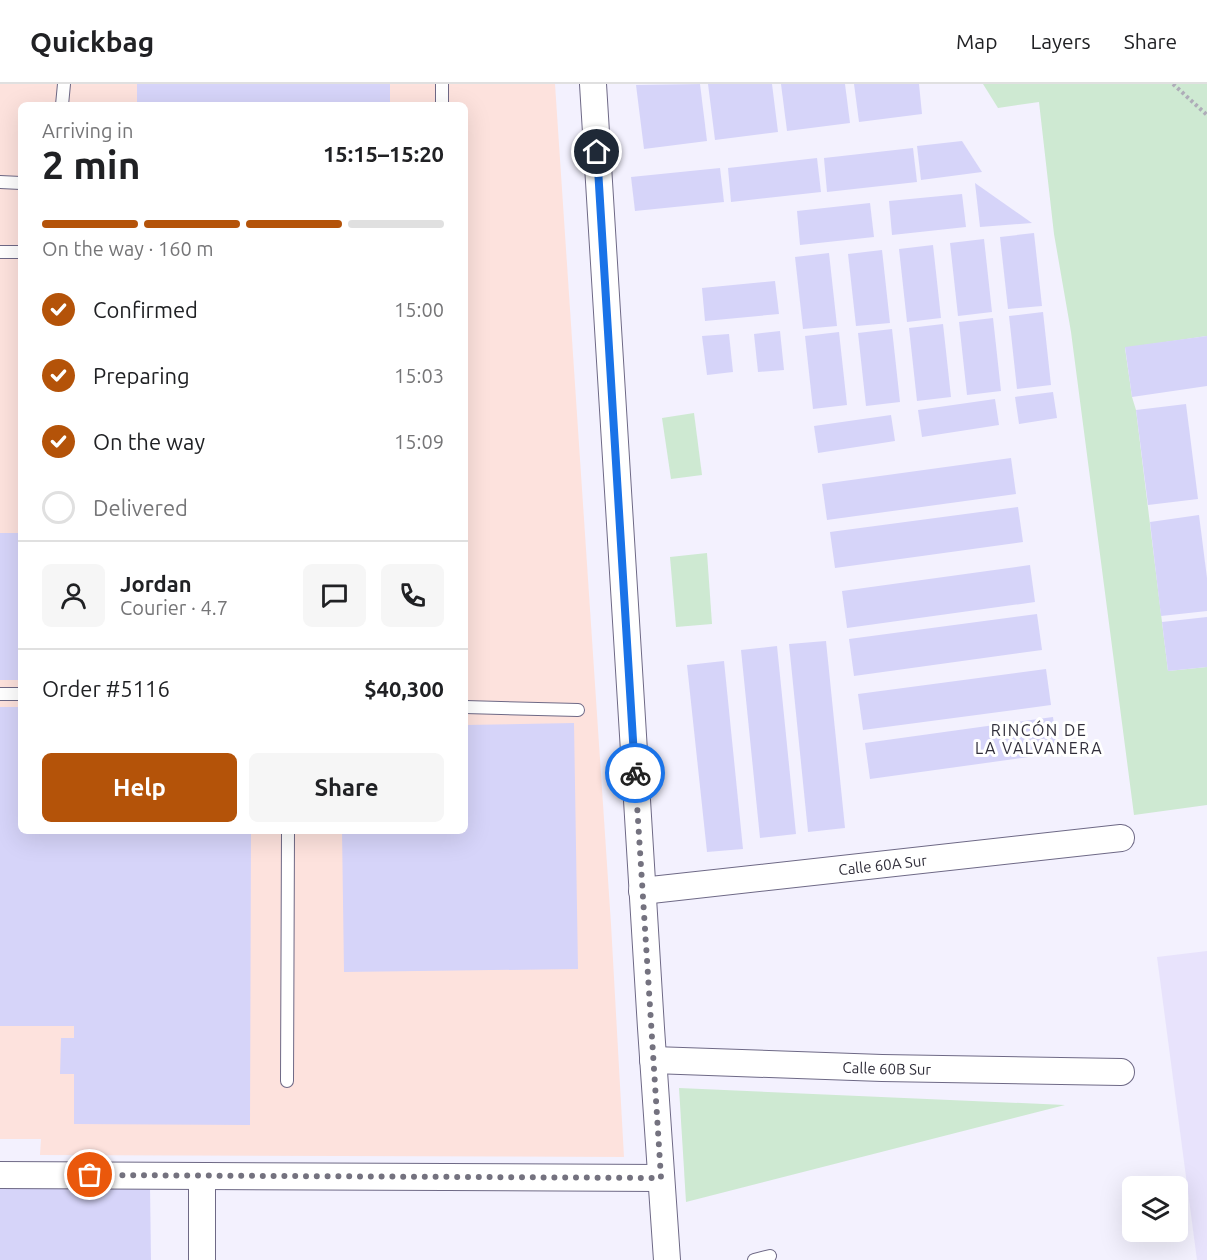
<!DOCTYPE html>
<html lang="en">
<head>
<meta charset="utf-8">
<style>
	:root { --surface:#fff; --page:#f6f6f6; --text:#202124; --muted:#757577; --line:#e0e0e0; --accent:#b45309 }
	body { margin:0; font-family:Ubuntu,sans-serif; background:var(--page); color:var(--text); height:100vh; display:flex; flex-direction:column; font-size:22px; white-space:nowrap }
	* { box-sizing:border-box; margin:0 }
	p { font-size:20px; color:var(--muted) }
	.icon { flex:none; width:33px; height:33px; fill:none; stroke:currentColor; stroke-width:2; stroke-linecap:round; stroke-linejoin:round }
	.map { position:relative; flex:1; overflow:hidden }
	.sheet { position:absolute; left:18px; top:18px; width:450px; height:732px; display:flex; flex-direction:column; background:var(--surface); border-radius:9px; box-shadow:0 6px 24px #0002 }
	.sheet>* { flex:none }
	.controls { position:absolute; left:1122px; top:1092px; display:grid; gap:12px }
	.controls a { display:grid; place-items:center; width:66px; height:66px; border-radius:9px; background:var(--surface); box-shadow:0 6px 24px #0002; font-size:30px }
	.pin { position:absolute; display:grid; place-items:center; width:51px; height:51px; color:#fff; margin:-26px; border:3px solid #fff; border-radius:50%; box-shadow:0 2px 6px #0007 }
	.courier { position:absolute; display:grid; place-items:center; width:60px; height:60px; margin:-30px; border:4px solid #1a73e8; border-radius:50%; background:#fff; color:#222; box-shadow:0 2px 8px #0007 }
	.headline em { font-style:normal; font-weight:700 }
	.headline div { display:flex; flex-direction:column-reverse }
	.headline { display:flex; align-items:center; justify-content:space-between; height:102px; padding:0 24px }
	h1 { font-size:39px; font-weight:700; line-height:45px }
	.bar { display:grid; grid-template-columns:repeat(4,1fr); gap:9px 6px; align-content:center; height:72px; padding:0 24px }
	.bar i { height:8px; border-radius:4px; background:var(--line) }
	.bar .current { background:var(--accent) }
	.bar p { grid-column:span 4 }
	.line { display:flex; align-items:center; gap:15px; padding:0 24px; border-top:2px solid var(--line) }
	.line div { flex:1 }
	.round { display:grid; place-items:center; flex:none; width:63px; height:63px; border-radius:9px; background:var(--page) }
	ol { padding:0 24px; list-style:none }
	li { display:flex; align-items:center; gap:18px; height:66px }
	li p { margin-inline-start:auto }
	li .icon { padding:6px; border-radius:50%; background:var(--accent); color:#fff; stroke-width:4 }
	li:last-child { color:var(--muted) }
	li i { width:33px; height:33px; border:3px solid var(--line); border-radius:50% }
	.button { display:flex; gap:12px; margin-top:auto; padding:12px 24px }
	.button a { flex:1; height:69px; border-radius:9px; background:var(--accent); color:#fff; font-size:24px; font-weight:700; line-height:69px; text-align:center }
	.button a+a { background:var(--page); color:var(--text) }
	header { display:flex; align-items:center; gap:36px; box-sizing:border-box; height:84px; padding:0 30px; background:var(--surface); border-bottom:2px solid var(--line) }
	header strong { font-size:28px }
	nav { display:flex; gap:33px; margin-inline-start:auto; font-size:21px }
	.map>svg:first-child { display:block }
	.industrial { fill:#fde2dd; fill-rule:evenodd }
	.built { fill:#e8e3fc }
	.green { fill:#cee9d2 }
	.building { fill:#d6d4f9 }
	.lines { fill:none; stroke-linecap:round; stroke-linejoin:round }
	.lane-casing { stroke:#6e6986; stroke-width:14 }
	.street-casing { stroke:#6e6986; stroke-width:28 }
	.path { stroke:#aeacb8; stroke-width:4; stroke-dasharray:3 3; stroke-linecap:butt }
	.lane { stroke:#fff; stroke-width:12 }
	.street { stroke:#fff; stroke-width:26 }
	.done { stroke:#74727f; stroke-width:6; stroke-dasharray:0 10.8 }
	.route { stroke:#1a73e8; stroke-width:8 }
	.labels { text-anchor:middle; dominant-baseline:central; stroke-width:6; stroke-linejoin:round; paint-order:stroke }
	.street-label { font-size:15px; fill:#302e3a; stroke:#fff }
	.neighbourhood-label { font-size:16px; letter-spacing:1.5px; fill:#302e3a; stroke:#fff }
</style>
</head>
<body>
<header>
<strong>Quickbag</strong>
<nav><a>Map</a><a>Layers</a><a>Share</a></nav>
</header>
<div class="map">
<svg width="1207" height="1176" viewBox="0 0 1207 1176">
	<rect width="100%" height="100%" fill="#f3f1fe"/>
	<path class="industrial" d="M0,0h555l56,840 13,233 -584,-2 1,-16h-41zM21,21h444v726h-444z"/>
	<polygon class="built" points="1207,867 1207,1176 1197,1176 1157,873"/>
	<g class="green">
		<polygon points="983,0 1207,0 1207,252 1125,264 1132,313 1136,326 1168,587 1207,583 1207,721 1134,731 1071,248 1054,150 1039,18 998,24"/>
		<polygon points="694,329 702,391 671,395 662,334"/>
		<polygon points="707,469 712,540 676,543 670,473"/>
		<polygon points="679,1004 1065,1021 686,1118"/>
	</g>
	<g class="building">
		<rect x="137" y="0" width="253" height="21"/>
		<polygon points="700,0 707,57 644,65 636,1"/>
		<polygon points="708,0 772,0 778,48 715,56"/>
		<polygon points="781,0 845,0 850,39 787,47"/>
		<polygon points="854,0 919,0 922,30 859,38"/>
		<polygon points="962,57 982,88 921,96 917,62"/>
		<polygon points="913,64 917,98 827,108 824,74"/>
		<polygon points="817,74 821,108 731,118 728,84"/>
		<polygon points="720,84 724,118 635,127 631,93"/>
		<polygon points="975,99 1032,139 980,143"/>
		<polygon points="962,110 966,143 892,151 889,117"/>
		<polygon points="870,119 874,153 800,161 797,127"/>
		<polygon points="1034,149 1042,222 1008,225 1000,153"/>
		<polygon points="984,155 992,228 958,232 950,159"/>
		<polygon points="933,161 941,234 907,238 899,165"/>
		<polygon points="882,166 890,239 856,242 848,170"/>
		<polygon points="829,169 837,242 803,245 795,173"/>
		<polygon points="775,197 779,230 705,237 702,204"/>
		<polygon points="1043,228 1051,301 1017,305 1009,232"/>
		<polygon points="993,234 1001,307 967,311 959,238"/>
		<polygon points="943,240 951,313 917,317 909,244"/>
		<polygon points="892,245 900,318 866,322 858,249"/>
		<polygon points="780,247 784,286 758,288 754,250"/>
		<polygon points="839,248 847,321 813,325 805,252"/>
		<polygon points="729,250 733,288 707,291 702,252"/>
		<polygon points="1207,252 1207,302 1132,313 1125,263"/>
		<polygon points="1053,308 1057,334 1019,340 1015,313"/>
		<polygon points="995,315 999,341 922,353 918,326"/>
		<polygon points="1186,320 1198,415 1148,421 1136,326"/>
		<polygon points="891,331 895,357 818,369 814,342"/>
		<polygon points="1011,374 1016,410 827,436 822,400"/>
		<polygon points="1018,423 1023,458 835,484 830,448"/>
		<polygon points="1199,431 1207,494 1207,527 1161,532 1150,438"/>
		<polygon points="0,449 21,449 19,596 0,596"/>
		<polygon points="1030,481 1035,518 847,544 842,507"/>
		<polygon points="1037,530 1042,566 854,592 849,555"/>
		<polygon points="1207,533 1207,583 1168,587 1162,538"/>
		<polygon points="826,557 845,744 808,748 789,560"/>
		<polygon points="777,562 796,750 760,754 741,566"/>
		<polygon points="724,577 743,765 707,768 687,581"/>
		<polygon points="1046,585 1051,621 863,646 858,610"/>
		<polygon points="0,623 21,623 21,747 251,747 250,1041 74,1040 74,990 60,990 61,954 74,954 74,942 0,942"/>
		<polygon points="1053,633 1058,669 870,695 865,659"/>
		<polygon points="574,639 578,885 344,888 342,747 465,747 465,641"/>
		<polygon points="0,1103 150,1103 151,1176 0,1176"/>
	</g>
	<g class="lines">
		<g class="lane-casing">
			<g id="lane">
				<polyline points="62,21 64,0"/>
				<polyline points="442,21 442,0"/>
				<polyline points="0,98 21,99"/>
				<polyline points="0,168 21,168"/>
				<polyline points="0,610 21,610"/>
				<polyline points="465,623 578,626"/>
				<polyline points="287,997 288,747"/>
				<polyline points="754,1176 770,1172"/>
			</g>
		</g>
		<g class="street-casing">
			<g id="street">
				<polyline points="593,0 651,944 667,1176"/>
				<path id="s1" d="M642,807l479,-53"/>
				<path id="s2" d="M653,976l229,8 239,4"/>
				<polyline points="0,1091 661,1094"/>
				<polyline points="202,1176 202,1092"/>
			</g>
		</g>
		<polyline class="path" points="1173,0 1207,31"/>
		<use href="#lane" class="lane"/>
		<use href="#street" class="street"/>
	</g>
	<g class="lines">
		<polyline class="done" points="90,1091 661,1094 635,689"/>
		<polyline class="route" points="597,68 635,689"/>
	</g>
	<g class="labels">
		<g class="street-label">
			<text stroke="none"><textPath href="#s1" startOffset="242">Calle 60A Sur</textPath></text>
			<text stroke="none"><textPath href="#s2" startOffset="234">Calle 60B Sur</textPath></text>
		</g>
		<g class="neighbourhood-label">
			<text x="1039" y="646">RINCÓN DE<tspan x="1039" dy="18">LA VALVANERA</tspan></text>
		</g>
	</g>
</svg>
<div class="controls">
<a><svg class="icon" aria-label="layers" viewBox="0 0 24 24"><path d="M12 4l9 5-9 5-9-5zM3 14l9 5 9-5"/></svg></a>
</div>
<div class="pin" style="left:90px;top:1091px;background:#ea580c"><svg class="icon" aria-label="bag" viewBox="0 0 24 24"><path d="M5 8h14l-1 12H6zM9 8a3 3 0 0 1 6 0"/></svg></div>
<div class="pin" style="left:597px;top:68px;background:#1f2937"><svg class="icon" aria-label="home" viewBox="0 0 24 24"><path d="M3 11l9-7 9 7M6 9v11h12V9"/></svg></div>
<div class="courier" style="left:635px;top:689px"><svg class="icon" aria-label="bike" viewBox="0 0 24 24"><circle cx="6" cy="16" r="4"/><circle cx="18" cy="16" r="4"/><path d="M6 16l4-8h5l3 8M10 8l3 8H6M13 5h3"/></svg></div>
<section class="sheet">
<div class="headline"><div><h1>2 min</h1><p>Arriving in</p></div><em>15:15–15:20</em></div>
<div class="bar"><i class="current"></i><i class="current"></i><i class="current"></i><i></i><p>On the way · 160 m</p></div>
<ol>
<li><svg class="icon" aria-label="check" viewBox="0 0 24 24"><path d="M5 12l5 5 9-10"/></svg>Confirmed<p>15:00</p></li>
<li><svg class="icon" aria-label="check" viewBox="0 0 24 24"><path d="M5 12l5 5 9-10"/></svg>Preparing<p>15:03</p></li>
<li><svg class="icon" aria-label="check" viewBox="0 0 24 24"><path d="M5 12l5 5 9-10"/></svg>On the way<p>15:09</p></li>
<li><i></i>Delivered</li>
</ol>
<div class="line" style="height:108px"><a class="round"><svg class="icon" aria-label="person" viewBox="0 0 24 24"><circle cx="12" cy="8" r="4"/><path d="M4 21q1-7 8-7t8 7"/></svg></a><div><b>Jordan</b><p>Courier · 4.7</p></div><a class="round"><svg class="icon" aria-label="chat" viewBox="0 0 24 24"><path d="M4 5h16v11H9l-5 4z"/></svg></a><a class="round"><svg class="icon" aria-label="phone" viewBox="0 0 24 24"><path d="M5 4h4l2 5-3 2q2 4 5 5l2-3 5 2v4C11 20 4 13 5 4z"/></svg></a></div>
<div class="line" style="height:78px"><div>Order #5116</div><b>$40,300</b></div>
<div class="button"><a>Help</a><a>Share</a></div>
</section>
</div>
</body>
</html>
